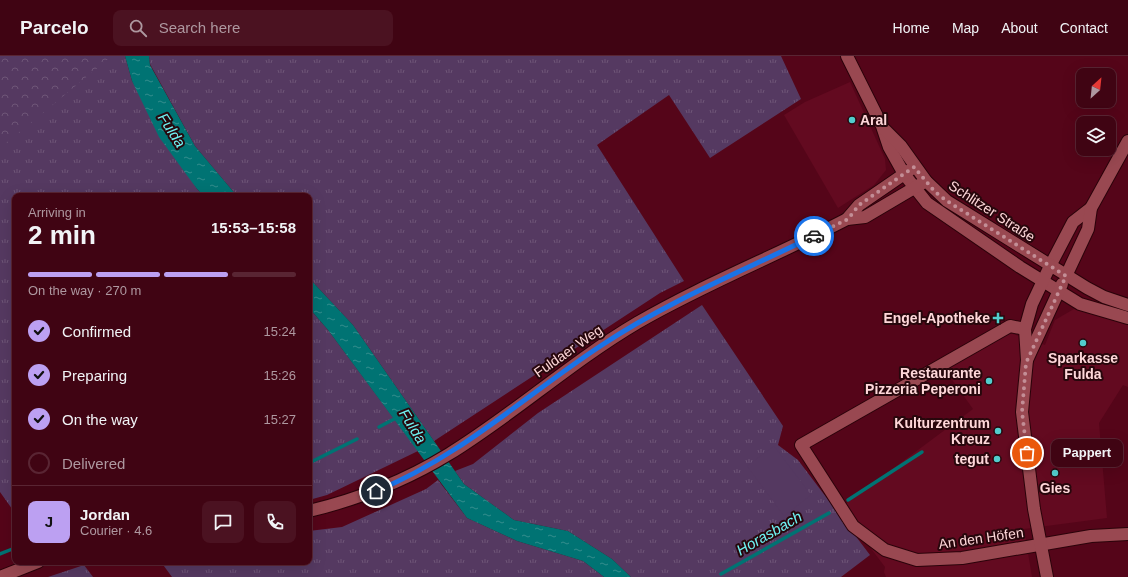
<!DOCTYPE html>
<html lang="en">
<head>
<meta charset="utf-8">
<style>
	:root { --surface:#400413; --page:#4b1221; --text:#f1f3f6; --muted:#ae98a0; --line:#592533; --accent:#bca0f2 }
	body { margin:0; font-family:Helvetica,sans-serif; background:var(--page); color:var(--text); height:100vh; display:flex; flex-direction:column; font-size:15px; white-space:nowrap }
	* { box-sizing:border-box; margin:0 }
	p { font-size:13px; color:var(--muted) }
	.icon { flex:none; width:22px; height:22px; fill:none; stroke:currentColor; stroke-width:2; stroke-linecap:round; stroke-linejoin:round }
	.map { position:relative; flex:1; overflow:hidden }
	.sheet { position:absolute; left:12px; top:137px; width:300px; height:372px; display:flex; flex-direction:column; background:var(--surface); border-radius:8px; box-shadow:0 4px 16px #0002,0 0 0 1px var(--line) }
	.sheet>* { flex:none }
	.needle { width:26px; rotate:27deg }
	.buttons { position:absolute; left:1076px; top:12px; display:grid; gap:8px }
	.buttons a { display:grid; place-items:center; width:40px; height:40px; border-radius:8px; background:var(--surface); box-shadow:0 4px 16px #0002,0 0 0 1px var(--line); font-size:20px }
	.pin { position:absolute; display:grid; place-items:center; width:34px; height:34px; color:#fff; margin:-17px; border:2px solid #fff; border-radius:50%; box-shadow:0 1px 4px #0007 }
	.courier { position:absolute; display:grid; place-items:center; width:40px; height:40px; margin:-20px; border:3px solid #1a73e8; border-radius:50%; background:#fff; color:#222; box-shadow:0 1px 5px #0007 }
	.bubble { position:absolute; height:28px; border-radius:8px; background:var(--surface); box-shadow:0 4px 16px #0002,0 0 0 1px var(--line); font-size:13px; font-weight:700; line-height:28px; text-align:center }
	.summary em { font-style:normal; font-weight:700 }
	.summary div { display:flex; flex-direction:column-reverse }
	.summary { display:flex; align-items:center; justify-content:space-between; height:68px; padding:0 16px }
	h1 { font-size:26px; font-weight:700; line-height:30px }
	.bar { display:grid; grid-template-columns:repeat(4,1fr); gap:6px 4px; align-content:center; height:48px; padding:0 16px }
	.bar i { height:5px; border-radius:3px; background:var(--line) }
	.bar .current { background:var(--accent) }
	.bar p { grid-column:span 4 }
	.line { display:flex; align-items:center; gap:10px; padding:0 16px; border-top:1px solid var(--line) }
	.line div { flex:1 }
	.round { display:grid; place-items:center; flex:none; width:42px; height:42px; border-radius:8px; background:var(--page) }
	ol { padding:0 16px; list-style:none }
	li { display:flex; align-items:center; gap:12px; height:44px }
	li p { margin-inline-start:auto }
	li .icon { padding:4px; border-radius:50%; background:var(--accent); color:#111; stroke-width:4 }
	li:last-child { color:var(--muted) }
	li i { width:22px; height:22px; border:2px solid var(--line); border-radius:50% }
	header { display:flex; align-items:center; gap:24px; box-sizing:border-box; height:56px; padding:0 20px; background:var(--surface); border-bottom:1px solid var(--line) }
	header strong { font-size:19px }
	nav { display:flex; gap:22px; margin-inline-start:auto; font-size:14px }
	.search { width:280px; height:36px; background:var(--page); display:flex; align-items:center; gap:10px; box-sizing:border-box; padding:0 14px; border-radius:8px; color:var(--muted); font-size:15px }
	.map>svg:first-child { display:block }
	.built { fill:#630a20 }
	.grass { fill:url(#grass-tufts) }
	.park { fill:url(#park-crowns) }
	.pitch { fill:#553961 }
	.water { fill:url(#water-ripples) }
	.lines { fill:none; stroke-linecap:round; stroke-linejoin:round }
	.stream { stroke:#007373; stroke-width:3.5 }
	.street-casing { stroke:#2b030a; stroke-width:14 }
	.secondary-casing { stroke:#2b030a; stroke-width:14 }
	.street { stroke:#994851; stroke-width:12 }
	.secondary { stroke:#994851; stroke-width:12 }
	.done { stroke:#c38e96; stroke-width:4; stroke-dasharray:0 7.2 }
	.route { stroke:#1a73e8; stroke-width:5 }
	.poi-dot { fill:#52cdcd; stroke:#27070c; stroke-width:1.5 }
	.labels { text-anchor:middle; dominant-baseline:central; stroke-width:4; stroke-linejoin:round; paint-order:stroke }
	.poi-label { font-size:14px; font-weight:bold; fill:#fed7d9; stroke:#27070c; text-anchor:end }
	.street-label { font-size:14px; fill:#fed7d9; stroke:#27070c }
	.water-label { font-size:15px; font-style:italic; fill:#6ff3f3; stroke:#27070c }
</style>
</head>
<body>
<header>
<strong>Parcelo</strong>
<div class="search"><svg class="icon" aria-label="search" viewBox="0 0 24 24"><circle cx="10" cy="10" r="6"/><path d="M15 15l6 6"/></svg>Search here</div>
<nav><a>Home</a><a>Map</a><a>About</a><a>Contact</a></nav>
</header>
<div class="map">
<svg width="1128" height="521" viewBox="0 0 1128 521">
	<defs>
		<pattern id="grass-tufts" width="24" height="20" patternUnits="userSpaceOnUse"><rect width="24" height="20" fill="#553961"/><path d="M3 7l-1-3M5 7V3M7 7l1-3M15 17l-1-3M17 17v-4M19 17l1-3" fill="none" stroke="#6e5577"/></pattern>
		<pattern id="park-crowns" width="20" height="18" patternUnits="userSpaceOnUse"><rect width="20" height="18" fill="#553961"/><path d="M2 6a3 3 0 1 1 6 0M12 15a3 3 0 1 1 6 0" fill="none" stroke="#6e5577"/></pattern>
		<pattern id="water-ripples" width="26" height="14" patternUnits="userSpaceOnUse"><rect width="26" height="14" fill="#007373"/><path d="M2 4q2-2 4 0t4 0M15 11q2-2 4 0t4 0" fill="none" stroke="#338d8d"/></pattern>
	</defs>
	<rect width="100%" height="100%" fill="#550519"/>
	<g class="built">
		<polygon points="850,26 885,103 886,114 874,129 838,152 784,59 805,46"/>
		<polygon points="1074,253 1128,267 1128,331 1123,329 1099,367 1107,462 1024,473 1032,521 886,521 884,516 885,511 840,452 973,353 945,314 1010,277 1045,289 1055,264"/>
	</g>
	<g class="grass">
		<polygon points="0,0 125,0 132,25 197,133 204,140 15,140 15,457 0,436"/>
		<polygon points="149,0 781,0 801,43 710,102 669,39 597,89 684,225 660,237 434,385 353,269 309,222 309,140 237,140 195,90 150,8"/>
		<polygon points="702,249 783,370 778,389 798,404 870,499 841,521 631,521 612,503 568,475 514,464 464,428 455,415 473,408 538,357"/>
		<polygon points="309,252 328,274 418,395 327,439 309,444"/>
		<polygon points="438,424 467,462 517,485 583,505 604,521 172,521 161,506 309,506 309,475 342,471 426,433"/>
		<polygon points="84,509 93,521 48,521"/>
	</g>
	<polygon class="park" points="0,0 112,0 0,92"/>
	<polygon class="pitch" points="774,390 811,439 784,460 747,410"/>
	<g class="water">
		<polygon points="125,0 149,0 150,9 195,90 237,140 204,140 197,133 159,81 132,25"/>
		<polygon points="309,222 353,269 464,428 514,464 568,475 612,503 631,521 604,521 583,505 517,485 467,462 328,274 309,252"/>
	</g>
	<g class="lines">
		<g class="stream">
			<polyline points="379,371 398,361"/>
			<polyline points="309,407 357,383"/>
			<polyline points="848,444 922,396"/>
			<polyline points="0,498 15,492"/>
			<polyline points="721,518 829,457"/>
		</g>
		<g class="street-casing">
			<g id="street">
				<polyline points="1050,210 1073,166 1091,152"/>
				<polyline points="1066,220 1088,173 1091,152 1128,85"/>
				<polyline points="1025,273 1010,270 801,389 853,470 885,494 917,504 962,502 1091,480 1128,478"/>
			</g>
		</g>
		<g class="secondary-casing">
			<g id="secondary">
				<polyline points="847,0 882,70 889,91 904,118 927,147 1020,211 1080,248 1128,262"/>
				<polyline points="885,74 901,90 926,125 947,145 1087,232 1104,241 1128,249"/>
				<polyline points="847,163 859,149 910,114"/>
				<polyline points="1027,304 1062,228"/>
				<path d="M309,455c50,-12 96,-30 140,-57 65,-40 122,-92 188,-131 67,-39 141,-68 210,-104l18,-2 61,-36"/>
				<polyline points="0,521 38,506"/>
				<polyline points="1047,521 1034,453 1022,356 1027,304 1025,273 1032,248 1050,210"/>
			</g>
		</g>
		<use href="#street" class="street"/>
		<use href="#secondary" class="secondary"/>
	</g>
	<g class="lines">
		<polyline class="done" points="814,180 848,163 859,149 914,111 935,136 947,145 1066,220 1026,307 1022,356 1027,397"/>
		<path class="route" d="M376,435c84,-34 151,-97 226,-146 66,-44 141,-74 212,-109"/>
	</g>
	<g class="poi-dot">
		<circle cx="852" cy="64" r="4"/>
		<path d="M996 256h4v4h4v4h-4v4h-4v-4h-4v-4h4z"/>
		<circle cx="1083" cy="287" r="4"/>
		<circle cx="989" cy="325" r="4"/>
		<circle cx="998" cy="375" r="4"/>
		<circle cx="997" cy="403" r="4"/>
		<circle cx="1055" cy="417" r="4"/>
	</g>
	<g class="labels">
		<g class="poi-label">
			<text x="860" y="64" text-anchor="start">Aral</text>
			<text x="990" y="262">Engel-Apotheke</text>
			<text x="1083" y="302" text-anchor="middle">Sparkasse<tspan x="1083" dy="16">Fulda</tspan></text>
			<text x="981" y="317">Restaurante<tspan x="981" dy="16">Pizzeria Peperoni</tspan></text>
			<text x="990" y="367">Kulturzentrum<tspan x="990" dy="16">Kreuz</tspan></text>
			<text x="989" y="403">tegut</text>
			<text x="1055" y="432" text-anchor="middle">Gies</text>
		</g>
		<g class="street-label">
			<text transform="translate(992 155) rotate(33)">Schlitzer Straße</text>
			<text transform="translate(568 295) rotate(-35)">Fuldaer Weg</text>
			<text transform="translate(981 482) rotate(-8)">An den Höfen</text>
		</g>
		<g class="water-label">
			<text transform="translate(172 74) rotate(57)">Fulda</text>
			<text transform="translate(413 370) rotate(58)">Fulda</text>
			<text transform="translate(769 477) rotate(-30)">Horasbach</text>
		</g>
	</g>
</svg>
<div class="buttons">
<a><svg class="needle" viewBox="-14 -14 28 28"><path d="M0-13l5 13h-10z" fill="#e53935"/><path d="M0 13l5-13h-10z" fill="#ae98a0"/></svg></a>
<a><svg class="icon" aria-label="layers" viewBox="0 0 24 24"><path d="M12 4l9 5-9 5-9-5zM3 14l9 5 9-5"/></svg></a>
</div>
<div class="pin" style="left:1027px;top:397px;background:#ea580c"><svg class="icon" aria-label="bag" viewBox="0 0 24 24"><path d="M5 8h14l-1 12H6zM9 8a3 3 0 0 1 6 0"/></svg></div>
<div class="pin" style="left:376px;top:435px;background:#1f2937"><svg class="icon" aria-label="home" viewBox="0 0 24 24"><path d="M3 11l9-7 9 7M6 9v11h12V9"/></svg></div>
<div class="courier" style="left:814px;top:180px"><svg class="icon" aria-label="car" viewBox="0 0 24 24"><path d="M5 17H2v-5l4-1 3-4h7l3 4 3 1v5h-3M9 17h6M6 11h13"/><circle cx="7" cy="17" r="2"/><circle cx="17" cy="17" r="2"/></svg></div>
<div class="bubble" style="left:1051px;top:383px;width:72px">Pappert</div>
<section class="sheet">
<div class="summary"><div><h1>2 min</h1><p>Arriving in</p></div><em>15:53–15:58</em></div>
<div class="bar"><i class="current"></i><i class="current"></i><i class="current"></i><i></i><p>On the way · 270 m</p></div>
<ol>
<li><svg class="icon" aria-label="check" viewBox="0 0 24 24"><path d="M5 12l5 5 9-10"/></svg>Confirmed<p>15:24</p></li>
<li><svg class="icon" aria-label="check" viewBox="0 0 24 24"><path d="M5 12l5 5 9-10"/></svg>Preparing<p>15:26</p></li>
<li><svg class="icon" aria-label="check" viewBox="0 0 24 24"><path d="M5 12l5 5 9-10"/></svg>On the way<p>15:27</p></li>
<li><i></i>Delivered</li>
</ol>
<div class="line" style="height:72px"><b class="round" style="background:var(--accent);color:#111">J</b><div><b>Jordan</b><p>Courier · 4.6</p></div><a class="round"><svg class="icon" aria-label="chat" viewBox="0 0 24 24"><path d="M4 5h16v11H9l-5 4z"/></svg></a><a class="round"><svg class="icon" aria-label="phone" viewBox="0 0 24 24"><path d="M5 4h4l2 5-3 2q2 4 5 5l2-3 5 2v4C11 20 4 13 5 4z"/></svg></a></div>
</section>
</div>
</body>
</html>
